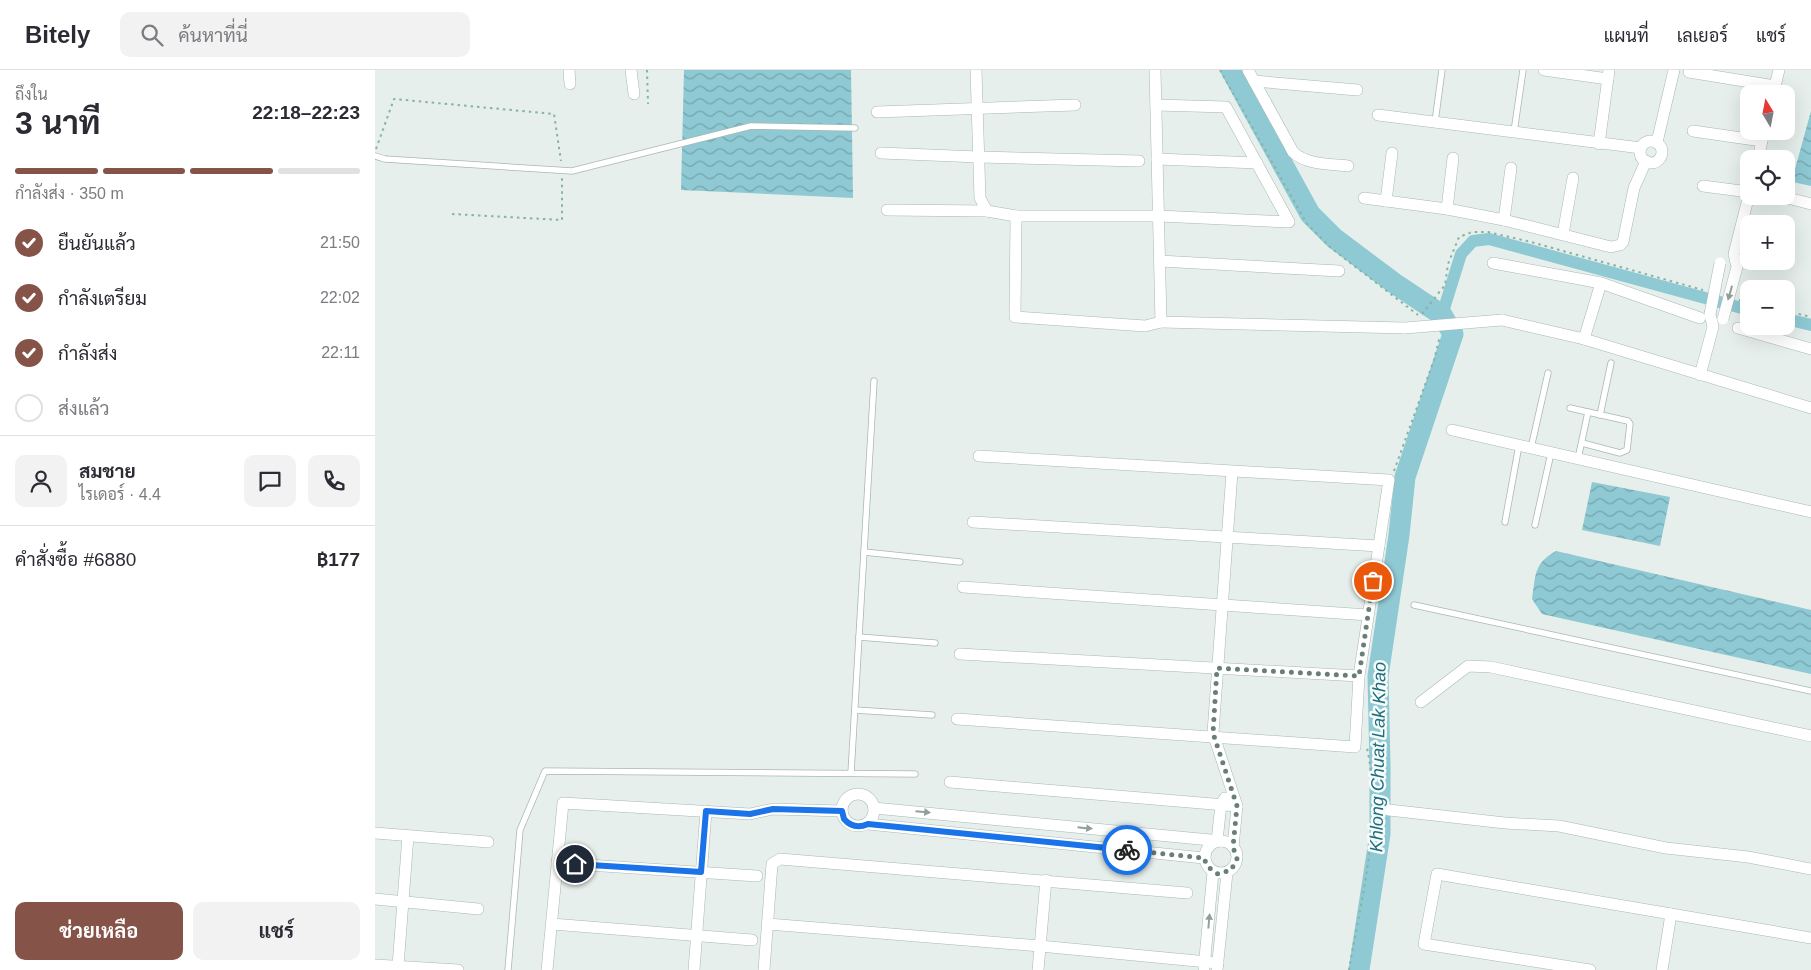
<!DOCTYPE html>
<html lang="th">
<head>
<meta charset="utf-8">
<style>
	:root { --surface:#fff; --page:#f2f2f3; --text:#2b2b33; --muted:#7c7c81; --line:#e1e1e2; --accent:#855347 }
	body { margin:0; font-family:Arial,Sarabun,sans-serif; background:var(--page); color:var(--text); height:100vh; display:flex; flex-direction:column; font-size:19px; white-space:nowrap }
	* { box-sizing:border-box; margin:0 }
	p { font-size:16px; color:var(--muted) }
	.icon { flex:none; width:28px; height:28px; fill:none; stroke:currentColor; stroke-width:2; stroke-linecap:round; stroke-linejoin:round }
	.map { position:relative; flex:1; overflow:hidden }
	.side { display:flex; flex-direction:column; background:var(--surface); width:375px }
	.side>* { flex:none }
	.needle { width:32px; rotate:350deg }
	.tools { position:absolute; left:1365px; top:15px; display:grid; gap:10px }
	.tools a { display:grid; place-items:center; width:55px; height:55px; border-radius:10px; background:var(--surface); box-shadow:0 5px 20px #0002; font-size:25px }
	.pin { position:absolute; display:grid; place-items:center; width:42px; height:42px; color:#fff; margin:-21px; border:2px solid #fff; border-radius:50%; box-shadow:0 1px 5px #0007 }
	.courier { position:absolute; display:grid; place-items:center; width:50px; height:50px; margin:-25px; border:4px solid #1a73e8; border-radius:50%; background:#fff; color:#222; box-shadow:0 1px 6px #0007 }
	.summary em { font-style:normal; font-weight:700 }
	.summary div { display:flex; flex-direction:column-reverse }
	.summary { display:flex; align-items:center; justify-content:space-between; height:85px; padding:0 15px }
	h1 { font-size:32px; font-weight:700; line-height:38px }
	.bar { display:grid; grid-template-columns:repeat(4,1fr); gap:8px 5px; align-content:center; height:60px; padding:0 15px }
	.bar i { height:6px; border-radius:4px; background:var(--line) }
	.bar .current { background:var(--accent) }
	.bar p { grid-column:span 4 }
	.line { display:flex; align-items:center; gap:12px; padding:0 15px; border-top:1px solid var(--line) }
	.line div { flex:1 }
	.round { display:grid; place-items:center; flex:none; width:52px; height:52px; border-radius:10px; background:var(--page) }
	ol { padding:0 15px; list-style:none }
	li { display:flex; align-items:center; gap:15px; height:55px }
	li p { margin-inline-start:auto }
	li .icon { padding:5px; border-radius:50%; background:var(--accent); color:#fff; stroke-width:4 }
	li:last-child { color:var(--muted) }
	li i { width:28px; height:28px; border:2px solid var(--line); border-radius:50% }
	.action { display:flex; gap:10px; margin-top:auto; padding:10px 15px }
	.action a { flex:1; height:58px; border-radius:10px; background:var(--accent); color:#fff; font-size:20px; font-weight:700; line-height:58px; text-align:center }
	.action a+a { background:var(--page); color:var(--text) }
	header { display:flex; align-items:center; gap:30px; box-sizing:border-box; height:70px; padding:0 25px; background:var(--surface); border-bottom:1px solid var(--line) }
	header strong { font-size:24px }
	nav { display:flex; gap:28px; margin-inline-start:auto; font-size:18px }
	.search { width:350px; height:45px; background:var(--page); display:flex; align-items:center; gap:12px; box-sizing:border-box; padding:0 18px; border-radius:10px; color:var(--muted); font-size:19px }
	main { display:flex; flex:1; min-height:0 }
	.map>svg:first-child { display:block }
	.water { fill:url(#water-waves) }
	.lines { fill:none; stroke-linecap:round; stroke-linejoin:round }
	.canal { stroke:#8ec9d4; stroke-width:12 }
	.river { stroke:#8ec9d4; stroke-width:21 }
	.lane-casing { stroke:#a8b8b2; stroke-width:7 }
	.street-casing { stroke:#a8b8b2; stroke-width:12 }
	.path { stroke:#86b3a5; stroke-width:2; stroke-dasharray:2.5 4; stroke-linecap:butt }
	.lane { stroke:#fff; stroke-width:5.5 }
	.street { stroke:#fff; stroke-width:11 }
	.street-bridge-casing { stroke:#a8b8b2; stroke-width:12; stroke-linecap:butt }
	.street-bridge { stroke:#fff; stroke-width:11 }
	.oneway { fill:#92a09c }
	.done { stroke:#687f78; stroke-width:5; stroke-dasharray:0 9 }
	.route { stroke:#1a73e8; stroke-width:6 }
	.labels { text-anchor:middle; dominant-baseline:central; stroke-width:5; stroke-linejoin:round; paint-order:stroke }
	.water-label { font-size:18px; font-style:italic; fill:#1c6f80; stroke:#f7fbf9 }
</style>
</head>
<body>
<header>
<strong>Bitely</strong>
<div class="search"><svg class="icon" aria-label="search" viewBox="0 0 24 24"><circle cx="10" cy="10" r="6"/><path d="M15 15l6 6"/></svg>ค้นหาที่นี่</div>
<nav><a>แผนที่</a><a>เลเยอร์</a><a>แชร์</a></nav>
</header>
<main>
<section class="side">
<div class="summary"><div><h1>3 นาที</h1><p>ถึงใน</p></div><em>22:18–22:23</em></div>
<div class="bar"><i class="current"></i><i class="current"></i><i class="current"></i><i></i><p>กำลังส่ง · 350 m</p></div>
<ol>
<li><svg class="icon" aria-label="check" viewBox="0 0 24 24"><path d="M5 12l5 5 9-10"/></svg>ยืนยันแล้ว<p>21:50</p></li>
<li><svg class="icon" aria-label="check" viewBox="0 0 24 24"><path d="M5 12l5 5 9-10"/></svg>กำลังเตรียม<p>22:02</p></li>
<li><svg class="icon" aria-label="check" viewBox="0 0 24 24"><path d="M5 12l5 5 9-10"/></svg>กำลังส่ง<p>22:11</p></li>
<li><i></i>ส่งแล้ว</li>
</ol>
<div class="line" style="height:90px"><a class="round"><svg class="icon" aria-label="person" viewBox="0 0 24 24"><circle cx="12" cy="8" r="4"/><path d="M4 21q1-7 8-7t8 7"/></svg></a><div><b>สมชาย</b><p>ไรเดอร์ · 4.4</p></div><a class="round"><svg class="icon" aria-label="chat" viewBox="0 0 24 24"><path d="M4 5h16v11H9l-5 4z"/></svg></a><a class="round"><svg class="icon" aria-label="phone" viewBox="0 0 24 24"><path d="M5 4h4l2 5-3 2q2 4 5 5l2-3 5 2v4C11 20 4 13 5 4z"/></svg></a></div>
<div class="line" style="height:65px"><div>คำสั่งซื้อ #6880</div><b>฿177</b></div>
<div class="action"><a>ช่วยเหลือ</a><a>แชร์</a></div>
</section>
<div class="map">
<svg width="1436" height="900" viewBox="0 0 1436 900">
	<defs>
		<pattern id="water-waves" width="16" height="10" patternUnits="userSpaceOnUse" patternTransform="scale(1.25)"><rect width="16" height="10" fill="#8ec9d4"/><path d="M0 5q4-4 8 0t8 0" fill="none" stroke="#74a5ad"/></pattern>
	</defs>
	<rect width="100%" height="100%" fill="#e6efeb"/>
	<g class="water">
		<polygon points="309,0 476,0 478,128 306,120"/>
		<polygon points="1436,41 1436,116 1418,112 1417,110"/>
		<polygon points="1217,412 1295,427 1285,476 1207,460"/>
		<path d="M1181,481l255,59v64l-269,-60 -10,-15c4,-24 1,-35 24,-48z"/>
	</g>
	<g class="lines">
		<g class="canal">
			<polyline points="1067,245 1086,184 1098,171 1114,169 1374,240"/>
			<polyline points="1411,249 1436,255"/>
		</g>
		<polyline class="river" points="856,0 935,144 959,168 1019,213 1067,245 1078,264 1030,407 1024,465 1003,606 1005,696 1005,764 984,900"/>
		<g class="lane-casing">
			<g id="lane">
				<polyline points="1060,52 1067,0"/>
				<polyline points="1139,62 1148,0"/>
				<polyline points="0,86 10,89 197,101 376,56 480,58"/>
				<polyline points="1195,338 1253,351 1255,354 1252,380 1245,383 1207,373"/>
				<polyline points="1225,345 1236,293"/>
				<polyline points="1156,378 1173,303"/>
				<polyline points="1203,389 1213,342"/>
				<polyline points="1130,452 1144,375"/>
				<polyline points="1160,455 1176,383"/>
				<polyline points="489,482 585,492"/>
				<polyline points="1039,535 1436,621"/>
				<polyline points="484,567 560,573"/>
				<polyline points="480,640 557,645"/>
				<polyline points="476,703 499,311"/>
				<polyline points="133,900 145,760 170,701 540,704"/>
			</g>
		</g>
		<g class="street-casing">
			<g id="street">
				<polyline points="194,0 195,14"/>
				<polyline points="256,0 259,24"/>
				<polyline points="601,0 605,128 612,141 641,146 640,247 770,256 786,252"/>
				<polyline points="780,0 786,252 1030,258"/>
				<path d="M873,0l45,82c13,13 38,12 55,14"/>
				<polyline points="1169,0 1233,9"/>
				<polyline points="1314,2 1400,16"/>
				<polyline points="879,11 982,20"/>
				<polyline points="1398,24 1404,0"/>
				<polyline points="502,42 700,35"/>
				<polyline points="1003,45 1266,78"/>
				<polyline points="1318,61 1387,71"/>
				<circle cx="1276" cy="82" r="11"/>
				<polyline points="1282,72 1299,0"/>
				<polyline points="1224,74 1234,0"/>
				<polyline points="506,83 604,87 764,91"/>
				<polyline points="782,89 882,93"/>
				<polyline points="1383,89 1389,61"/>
				<polyline points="1328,116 1374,122"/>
				<polyline points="1405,126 1436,134"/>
				<polyline points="989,128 1072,139 1129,150 1236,177 1245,175 1248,172 1259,118 1271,91"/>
				<polyline points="1011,131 1017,83"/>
				<polyline points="1072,139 1078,88"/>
				<polyline points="512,140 612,141"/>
				<polyline points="641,146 784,146 914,152 851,37 781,35"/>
				<polyline points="1129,150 1136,98"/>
				<polyline points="1188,164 1198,108"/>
				<polyline points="785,191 964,201"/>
				<polyline points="1118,193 1226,213 1325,248"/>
				<polyline points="1362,197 1359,184 1374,125"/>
				<polyline points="1127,250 1209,269 1436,338"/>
				<polyline points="1363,258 1436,279"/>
				<polyline points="1209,269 1226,213"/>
				<polyline points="1325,305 1338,257 1335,244"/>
				<polyline points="1077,360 1436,442"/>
				<polyline points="857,402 838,663 862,736 858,777"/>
				<polyline points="598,452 1004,476"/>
				<polyline points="588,517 993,545"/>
				<polyline points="585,584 984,606"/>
				<polyline points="1046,632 1093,596 1116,597 1436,666"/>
				<polyline points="582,649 980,677 984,606 1014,410 604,386"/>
				<polyline points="575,712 862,736"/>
				<circle cx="483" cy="740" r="16"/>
				<polyline points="499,738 846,771"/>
				<polyline points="1014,740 1130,753 1184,756 1291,778 1373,787 1436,799"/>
				<polyline points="493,754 829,788"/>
				<polyline points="0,763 113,772"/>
				<circle cx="846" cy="787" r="16"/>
				<polyline points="842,771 846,734 850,728"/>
				<polyline points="182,793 382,806"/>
				<polyline points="0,829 103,839"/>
				<polyline points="177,854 377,870"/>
				<polyline points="393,854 665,876 843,893"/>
				<polyline points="0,895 83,900"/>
				<polyline points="23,896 33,766"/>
				<polyline points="829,898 838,802"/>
				<polyline points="172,900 188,733 375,744 398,739 467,741"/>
				<polyline points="319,900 331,741"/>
				<polyline points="389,900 397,794 405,789 812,823"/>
				<polyline points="663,900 671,810"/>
				<polyline points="842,900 852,803"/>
				<polyline points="1215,900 1049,874 1062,804 1436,868"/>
				<polyline points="1287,900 1296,844"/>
			</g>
		</g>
		<g class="path">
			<polyline points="272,0 273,34"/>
			<polyline points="845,0 932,154 956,178 1043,245"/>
			<polyline points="1,79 19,29 179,44 186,91"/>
			<polyline points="77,144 187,150 187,108"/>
			<polyline points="1364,230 1374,232"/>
			<polyline points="1411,241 1436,247"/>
			<polyline points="1047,244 1070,215 1073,194 1084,167 1097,162 1113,162 1156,172 1328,220"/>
			<polyline points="1019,401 1059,290 1065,266"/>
			<path d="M974,900c12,-72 34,-149 18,-222"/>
		</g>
		<use href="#lane" class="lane"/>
		<use href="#street" class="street"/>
		<g class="street-bridge-casing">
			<g id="street-bridge">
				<polyline points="1335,244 1345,193"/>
				<polyline points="1348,249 1362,197"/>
				<polyline points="1030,258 1127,250"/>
			</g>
		</g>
		<use href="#street-bridge" class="street-bridge"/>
	</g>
	<defs><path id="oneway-solid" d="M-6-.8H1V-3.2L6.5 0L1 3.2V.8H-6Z" transform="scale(1.25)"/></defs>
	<g class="oneway">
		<use href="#oneway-solid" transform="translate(1355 223) rotate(106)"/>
		<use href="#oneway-solid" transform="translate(548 742) rotate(5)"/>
		<use href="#oneway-solid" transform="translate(710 758) rotate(6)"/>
		<use href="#oneway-solid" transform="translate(834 851) rotate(-85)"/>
	</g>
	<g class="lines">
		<polyline class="done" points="752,780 829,788 832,796 843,804 856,800 862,789 858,777 862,736 838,663 842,598 984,606 998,511"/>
		<path class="route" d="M200,794l126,8 5,-61 44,3 23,-5 69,2 2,8c7,8 15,9 24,5l259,26"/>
	</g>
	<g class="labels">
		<g class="water-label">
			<text transform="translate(1003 687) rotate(-89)">Khlong Chuat Lak Khao</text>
		</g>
	</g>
</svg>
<div class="tools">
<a><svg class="needle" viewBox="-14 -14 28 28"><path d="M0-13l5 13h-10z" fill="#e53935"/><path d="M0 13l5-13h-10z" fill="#7c7c81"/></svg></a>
<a><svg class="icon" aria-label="locate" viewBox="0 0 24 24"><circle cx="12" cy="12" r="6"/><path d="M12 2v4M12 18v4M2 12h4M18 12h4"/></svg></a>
<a>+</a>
<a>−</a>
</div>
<div class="pin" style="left:998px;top:511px;background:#ea580c"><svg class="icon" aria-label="bag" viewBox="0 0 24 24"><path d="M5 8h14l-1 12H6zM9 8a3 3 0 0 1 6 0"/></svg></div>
<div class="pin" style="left:200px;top:794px;background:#1f2937"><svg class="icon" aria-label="home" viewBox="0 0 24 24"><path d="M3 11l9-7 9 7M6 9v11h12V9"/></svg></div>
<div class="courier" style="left:752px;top:780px"><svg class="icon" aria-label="bike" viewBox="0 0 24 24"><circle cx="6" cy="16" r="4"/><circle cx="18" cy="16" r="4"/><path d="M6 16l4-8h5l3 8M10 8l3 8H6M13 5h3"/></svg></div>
</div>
</main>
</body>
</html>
